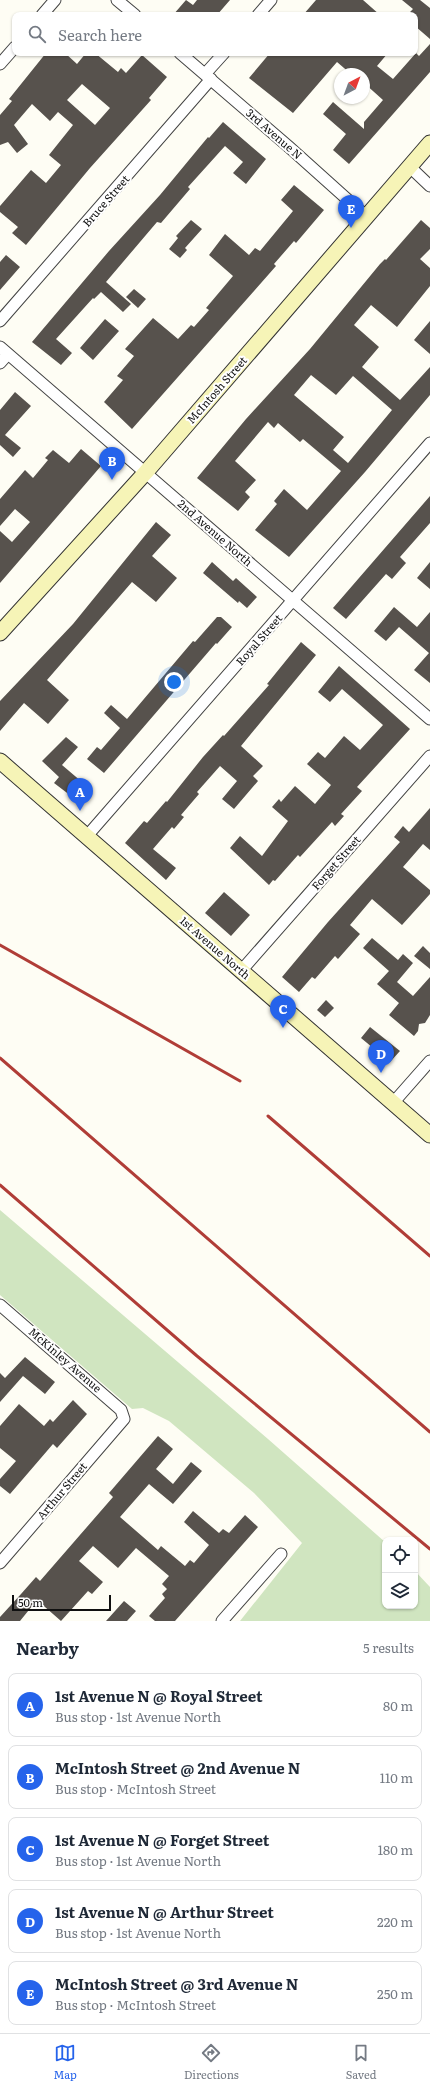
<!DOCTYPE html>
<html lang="en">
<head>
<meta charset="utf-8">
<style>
	body { margin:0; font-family:Literata,serif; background:#f2f2f3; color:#1f2937 }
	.controls { position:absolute; right:12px; bottom:12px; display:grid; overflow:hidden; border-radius:8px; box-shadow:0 1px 3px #0004 }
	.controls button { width:36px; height:36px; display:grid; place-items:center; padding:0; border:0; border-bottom:1px solid #e0e1e3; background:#fff; color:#1f2937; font:20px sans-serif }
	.compass { position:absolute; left:334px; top:68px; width:36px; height:36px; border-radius:50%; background:#fff; box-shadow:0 1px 3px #0004; rotate:41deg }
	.scale { position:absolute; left:12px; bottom:10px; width:99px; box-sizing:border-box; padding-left:4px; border:2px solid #101010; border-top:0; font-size:11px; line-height:14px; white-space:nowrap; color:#101010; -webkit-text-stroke:3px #fff; paint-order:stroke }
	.you { position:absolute; left:174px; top:682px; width:14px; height:14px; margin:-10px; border:3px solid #fff; border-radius:50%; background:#1a73e8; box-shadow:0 0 0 6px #1a73e833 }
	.badge { display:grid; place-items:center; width:26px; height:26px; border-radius:50%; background:#2563eb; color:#fff; font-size:13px; font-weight:700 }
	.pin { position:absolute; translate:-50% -33px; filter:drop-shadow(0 1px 2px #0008) }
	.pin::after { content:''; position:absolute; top:21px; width:14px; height:12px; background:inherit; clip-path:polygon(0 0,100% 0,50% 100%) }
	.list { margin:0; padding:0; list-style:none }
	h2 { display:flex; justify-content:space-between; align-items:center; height:52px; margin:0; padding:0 16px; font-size:17px }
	h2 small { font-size:13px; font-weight:400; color:#747a83 }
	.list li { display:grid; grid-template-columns:26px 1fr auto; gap:12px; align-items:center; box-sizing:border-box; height:64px; margin:0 8px 8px; padding:0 8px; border:1px solid #e0e1e3; border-radius:8px }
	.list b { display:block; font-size:15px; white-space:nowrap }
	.list p { margin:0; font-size:13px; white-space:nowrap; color:#747a83 }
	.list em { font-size:13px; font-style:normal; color:#747a83 }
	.icon { flex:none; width:22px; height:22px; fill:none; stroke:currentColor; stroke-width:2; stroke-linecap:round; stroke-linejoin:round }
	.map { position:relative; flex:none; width:430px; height:1621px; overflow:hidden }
	.search { position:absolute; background:#fff; box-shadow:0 1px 3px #0004; left:12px; right:12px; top:12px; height:44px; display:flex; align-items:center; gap:10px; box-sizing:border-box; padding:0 14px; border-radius:8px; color:#747a83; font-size:15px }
	.sheet { height:412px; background:#fff }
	nav { display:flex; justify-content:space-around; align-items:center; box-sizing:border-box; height:56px; border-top:1px solid #e0e1e3; background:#fff; font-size:11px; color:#747a83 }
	nav a { display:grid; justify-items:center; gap:2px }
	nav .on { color:#2563eb }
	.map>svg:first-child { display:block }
	.green { fill:#d0e5c0 }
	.building { fill:#57524d; fill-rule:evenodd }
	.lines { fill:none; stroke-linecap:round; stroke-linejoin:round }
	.street-casing { stroke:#434343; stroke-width:13 }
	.secondary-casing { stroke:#323232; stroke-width:17 }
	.street { stroke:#fff; stroke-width:11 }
	.secondary { stroke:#f6f4b7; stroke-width:15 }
	.rail { stroke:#b03d37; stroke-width:3 }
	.labels { text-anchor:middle; stroke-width:4; stroke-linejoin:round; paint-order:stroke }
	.street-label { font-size:11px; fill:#101010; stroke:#fff }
</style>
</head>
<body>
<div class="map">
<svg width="430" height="1621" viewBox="0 0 430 1621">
	<rect width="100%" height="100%" fill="#fefdf4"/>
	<path class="green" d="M0,1210L268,1439L385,1542V1606H415V1571L430,1587V1621H240L302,1543L254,1493L169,1421L143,1408L132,1409L0,1295Z"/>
	<path class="building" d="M186,0L193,5L197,0H230L217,15H173Z
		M316,0H363L380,15H303Z
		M402,0H420L430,8V39L415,26V15H407L413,9Z
		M430,44V72L349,164L333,150L346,134L323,114L333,102L364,129V122L383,100L364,83V74H351L337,62L293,113L249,78L270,53H388L377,66L393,79L416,53L419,56Z
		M46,53H65L77,64L86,53H95L118,72L121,68L126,73L142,55L167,77L149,98L151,100L90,168L26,245L12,233L18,227L0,212V206L31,170L46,183L61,165L49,155L73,125L58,112L50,121L32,104L14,125L28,144L17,153L8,142L0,145V115L12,101L9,99ZM82,84L110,108L95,125L67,100Z
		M223,122L266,159L246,184L233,173L243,162L225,146L188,187L190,189L161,223L157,222L106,282L131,304L123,312L101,292L94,299L93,298L56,339L72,353L61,365L32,342L109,251L160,195L208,137L209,138Z
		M294,185L324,210L296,243L294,241L274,264L276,266L132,429L104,402L123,380L117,376L134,356L125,349L153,318L178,339L191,325L194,327L209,310L206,308L233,276L209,255L225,234L249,255L255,248L260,251L293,211L281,200Z
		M191,220L202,229L185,248L187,250L180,258L169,249L178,238L176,236Z
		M421,220L430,228V249L420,259L430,268V286L397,327L371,305L354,325L379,347L362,367L400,400L430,367V395L365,472L289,557L255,530L277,504L274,501L284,489L307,510L341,471L303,439L300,442L278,423L274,428L268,422L235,461L256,480L245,492L250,497L238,511L197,478L246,419L310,349L380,264L385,259L386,260ZM311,375L336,395L353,376L392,410L348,463L333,450L344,437L294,395Z
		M6,255L20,267L0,290V262Z
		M134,289L146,299L138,308L126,297Z
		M105,319L119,331L93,360L80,348Z
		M430,321V354L414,340Z
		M15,392L31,406L5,435L21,448L13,457L0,445V410Z
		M81,449L101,466L0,583V531L12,542L30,522L15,509L0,526V499L25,470L33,478L48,460L45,458L53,450L69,463Z
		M430,496V523L400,557L406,563L392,579L386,574L346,619L333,608Z
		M156,522L171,535L152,556L177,578L156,602L132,582L47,680L69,700L48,724L24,703L0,731V701L73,624Z
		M212,562L233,581L236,578L257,597L247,608L239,601L238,603L203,573Z
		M430,562V589L417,578Z
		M394,607L417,627L430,612V683L414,670L429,653L399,627L386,641L374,631Z
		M217,617H221L232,627L217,644L216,643L104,773L87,759L97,747L101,750L120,728L104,713L111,705L127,719L193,641L195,642Z
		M301,642L316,655L241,746L263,766L253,776L258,781L234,809L222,799L237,781L220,766L197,792L199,794L181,815L184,817L174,829L172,827L153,849L176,868L166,880L125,843L144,821L147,823L166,801L167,802L203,757L223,735L224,736L269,685L267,684Z
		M339,666L410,729L357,787L362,791L341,814L344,816L335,826L332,822L300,857L298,855L275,881L273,880L269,885L230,848L240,836L262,856L288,821L272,807L279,799L281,802L295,786L315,804L331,785L307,764L318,752L325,758L344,736L360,750L383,725L342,689L330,702L318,692Z
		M66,737L78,747L62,765L82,782L80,785L88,792L79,802L54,783L59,777L42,761Z
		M430,808V850L423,844L403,867L430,890V894L402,925L372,899L350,925L360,934L338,959L335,956L315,979L312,977L299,992L282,977L328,922L400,842L394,837L403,826L409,832Z
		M224,892L250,915L231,936L205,913Z
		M372,938L398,960L403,954L413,963L397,982L413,996L430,977V1015L425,1023L419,1024L418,1031L414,1036L389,1015L399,1003L377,984L389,971L363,948Z
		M423,946L430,953V969L414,956Z
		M326,1000L334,1008L325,1017L317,1010Z
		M370,1027L400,1051L390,1062L361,1038Z
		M25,1357L55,1382L45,1394L23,1376L0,1402V1373L5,1378Z
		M73,1400L87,1414L57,1448L53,1444L10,1494L0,1486V1479L16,1461L0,1448V1426L19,1404L44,1426L50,1419L53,1422Z
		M158,1436L173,1449L156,1469L173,1484L191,1462L202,1471L173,1504L149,1484L120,1517L158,1550L161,1546L185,1566L190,1560L194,1563L209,1545L184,1522L193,1511L219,1533L223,1529L229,1533L245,1515L258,1527L175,1621H155L149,1616L165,1598L162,1594L167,1589L162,1584L169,1576L136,1548L118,1568L93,1546L79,1561L103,1582L92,1594L88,1591L61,1621L37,1600L20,1621H0V1617L21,1594L36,1577L40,1581L113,1497L109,1493Z
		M124,1601L136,1611L127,1621H106Z"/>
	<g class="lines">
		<g class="street-casing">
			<path id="street" d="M117,0L135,15
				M42,15L55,0
				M258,15L271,0
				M180,53L289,147L367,217
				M0,64L15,47
				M205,74L224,53
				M410,167L430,186
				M0,321L211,79
				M0,347L430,719
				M0,363L8,354
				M87,836L430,443
				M241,971L430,756
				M393,1103L430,1061
				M0,1305L121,1410L124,1419L0,1563
				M222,1621L281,1554"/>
		</g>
		<g class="secondary-casing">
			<path id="secondary" d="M0,633L146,472L430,143
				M0,761L430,1135"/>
		</g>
		<use href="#street" class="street"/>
		<use href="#secondary" class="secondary"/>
		<path class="rail" d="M0,945L240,1081
			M0,1058L430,1432
			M268,1116L430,1256
			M0,1185L197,1356L430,1549"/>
	</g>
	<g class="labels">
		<g class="street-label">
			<text transform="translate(274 134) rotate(41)" y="4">3rd Avenue N</text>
			<text transform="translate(106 201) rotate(-49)" y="4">Bruce Street</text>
			<text transform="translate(217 390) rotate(-49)" y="4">McIntosh Street</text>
			<text transform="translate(215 533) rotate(41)" y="4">2nd Avenue North</text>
			<text transform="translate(259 640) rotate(-49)" y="4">Royal Street</text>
			<text transform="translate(336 863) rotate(-49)" y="4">Forget Street</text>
			<text transform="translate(215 948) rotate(41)" y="4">1st Avenue North</text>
			<text transform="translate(65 1360) rotate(41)" y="4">McKinley Avenue</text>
			<text transform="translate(62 1491) rotate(-50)" y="4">Arthur Street</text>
		</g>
	</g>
</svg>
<div class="controls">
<button><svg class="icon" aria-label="locate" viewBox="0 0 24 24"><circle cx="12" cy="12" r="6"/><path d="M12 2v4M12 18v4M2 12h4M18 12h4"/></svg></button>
<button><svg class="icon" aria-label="layers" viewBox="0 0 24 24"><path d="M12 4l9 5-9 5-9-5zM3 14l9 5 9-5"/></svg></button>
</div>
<svg class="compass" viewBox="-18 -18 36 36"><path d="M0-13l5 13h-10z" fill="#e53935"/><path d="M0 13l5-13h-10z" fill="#747a83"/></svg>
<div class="scale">50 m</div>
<div class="you"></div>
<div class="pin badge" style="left:80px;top:811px">A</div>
<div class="pin badge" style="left:112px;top:480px">B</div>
<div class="pin badge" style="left:283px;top:1028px">C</div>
<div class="pin badge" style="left:381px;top:1073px">D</div>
<div class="pin badge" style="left:351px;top:228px">E</div>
<div class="search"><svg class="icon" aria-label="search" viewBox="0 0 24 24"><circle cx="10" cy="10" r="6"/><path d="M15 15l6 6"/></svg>Search here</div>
</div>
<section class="sheet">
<h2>Nearby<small>5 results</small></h2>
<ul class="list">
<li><span class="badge">A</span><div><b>1st Avenue N @ Royal Street</b><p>Bus stop · 1st Avenue North</p></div><em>80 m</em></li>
<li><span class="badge">B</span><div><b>McIntosh Street @ 2nd Avenue N</b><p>Bus stop · McIntosh Street</p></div><em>110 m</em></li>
<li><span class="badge">C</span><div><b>1st Avenue N @ Forget Street</b><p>Bus stop · 1st Avenue North</p></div><em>180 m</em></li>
<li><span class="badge">D</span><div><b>1st Avenue N @ Arthur Street</b><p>Bus stop · 1st Avenue North</p></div><em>220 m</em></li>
<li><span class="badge">E</span><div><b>McIntosh Street @ 3rd Avenue N</b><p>Bus stop · McIntosh Street</p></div><em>250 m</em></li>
</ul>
</section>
<nav>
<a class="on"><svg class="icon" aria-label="map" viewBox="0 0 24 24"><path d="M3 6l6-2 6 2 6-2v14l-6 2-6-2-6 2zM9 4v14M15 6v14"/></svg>Map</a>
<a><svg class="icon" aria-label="directions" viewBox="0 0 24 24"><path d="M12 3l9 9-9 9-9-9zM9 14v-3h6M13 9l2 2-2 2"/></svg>Directions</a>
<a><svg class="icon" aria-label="saved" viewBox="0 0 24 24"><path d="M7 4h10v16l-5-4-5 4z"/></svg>Saved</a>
</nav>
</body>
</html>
